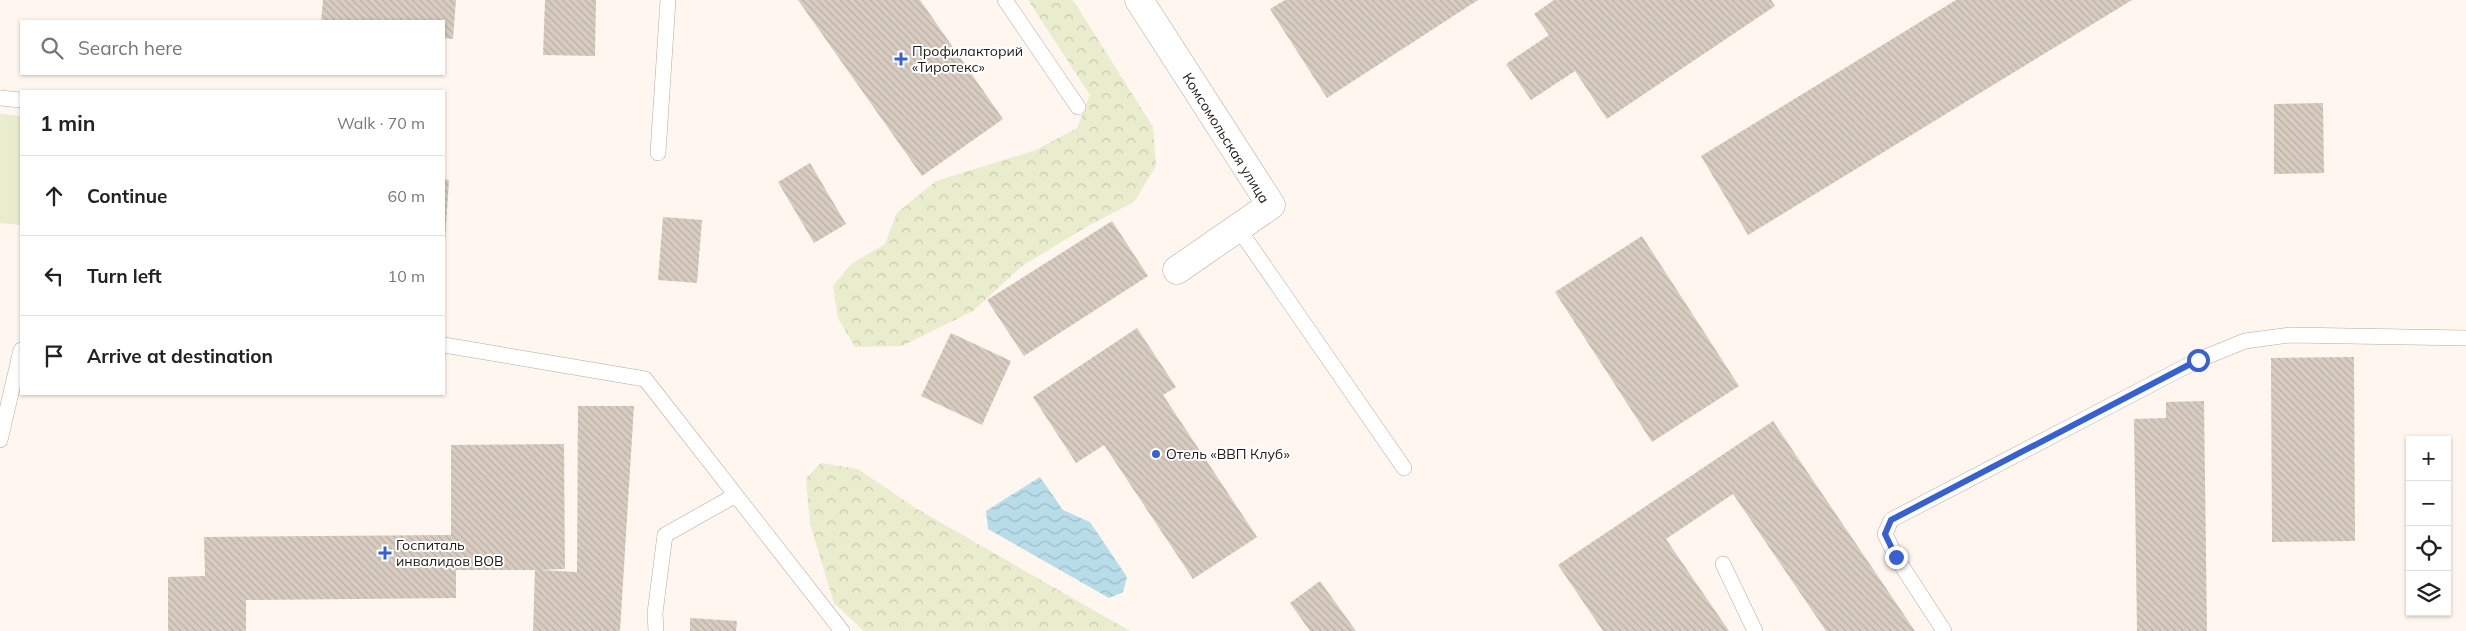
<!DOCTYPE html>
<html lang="en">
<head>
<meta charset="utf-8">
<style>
	body { margin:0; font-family:Mulish,sans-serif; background:#f6f6f6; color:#222 }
	.controls { position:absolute; right:15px; bottom:15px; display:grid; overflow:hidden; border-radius:0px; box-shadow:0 1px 4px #0004 }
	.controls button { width:45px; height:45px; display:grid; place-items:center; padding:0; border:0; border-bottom:1px solid #e0e0e0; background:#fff; color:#222; font:25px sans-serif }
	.stop { position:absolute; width:15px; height:15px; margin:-11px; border:4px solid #3760d1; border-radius:50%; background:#fff }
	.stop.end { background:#3760d1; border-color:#fff; box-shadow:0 1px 5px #0008 }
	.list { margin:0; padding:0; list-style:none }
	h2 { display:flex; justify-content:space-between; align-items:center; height:65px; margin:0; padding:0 20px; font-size:21px }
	h2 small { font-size:16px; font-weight:400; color:#767676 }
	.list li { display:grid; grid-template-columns:32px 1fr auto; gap:15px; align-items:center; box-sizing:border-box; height:80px; padding:0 20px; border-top:1px solid #e0e0e0 }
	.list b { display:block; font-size:19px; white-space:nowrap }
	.list em { font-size:16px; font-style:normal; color:#767676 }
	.icon { flex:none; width:28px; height:28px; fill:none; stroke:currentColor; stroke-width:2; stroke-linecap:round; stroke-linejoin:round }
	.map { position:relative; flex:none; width:2466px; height:631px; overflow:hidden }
	.search { position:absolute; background:#fff; box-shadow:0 1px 4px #0004; left:20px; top:20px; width:425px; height:55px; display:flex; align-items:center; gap:12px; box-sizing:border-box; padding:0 18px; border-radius:0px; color:#767676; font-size:19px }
	.panel { position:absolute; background:#fff; box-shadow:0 1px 4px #0004; left:20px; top:90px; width:425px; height:305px; border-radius:0px }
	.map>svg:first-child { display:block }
	.forest { fill:url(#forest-crowns) }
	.green { fill:#e9eccd }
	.water { fill:url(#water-waves) }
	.building { fill:url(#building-back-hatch) }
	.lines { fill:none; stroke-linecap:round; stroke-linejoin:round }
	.service-casing { stroke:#b6aa9f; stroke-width:16 }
	.minor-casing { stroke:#b6aa9f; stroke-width:29 }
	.service { stroke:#fff; stroke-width:15 }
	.minor { stroke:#fff; stroke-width:28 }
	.route { stroke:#3760d1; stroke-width:6 }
	.poi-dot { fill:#3760d1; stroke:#fff; stroke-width:2 }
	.labels { text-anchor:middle; stroke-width:4; stroke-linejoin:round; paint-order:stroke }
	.poi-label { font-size:14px; fill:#1e1a16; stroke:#fff; text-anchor:start }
	.street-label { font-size:14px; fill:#1e1a16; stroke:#fff }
</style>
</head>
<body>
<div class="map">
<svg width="2466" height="631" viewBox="0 0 2466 631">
	<defs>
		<pattern id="forest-crowns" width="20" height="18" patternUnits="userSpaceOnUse" patternTransform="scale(1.25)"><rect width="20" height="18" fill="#e9eccd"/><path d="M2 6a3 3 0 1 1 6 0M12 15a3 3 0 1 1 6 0" fill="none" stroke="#c7caaf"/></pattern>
		<pattern id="water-waves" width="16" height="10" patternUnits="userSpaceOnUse" patternTransform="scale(1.25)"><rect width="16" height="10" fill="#b8dde9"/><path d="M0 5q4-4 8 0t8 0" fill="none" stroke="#9ebdc7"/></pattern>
		<pattern id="building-back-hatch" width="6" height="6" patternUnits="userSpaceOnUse" patternTransform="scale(1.25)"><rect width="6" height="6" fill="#d8ccc1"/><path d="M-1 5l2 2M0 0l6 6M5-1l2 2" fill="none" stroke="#b9afa5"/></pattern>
	</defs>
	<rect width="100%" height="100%" fill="#fef6ef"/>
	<path class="forest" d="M1028,0H1073L1153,127L1156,166L1134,202L1088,226L1022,266L973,311L902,346L855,347L838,318L833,286L851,264L885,244L897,213L936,181L1036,150L1077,128L1090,95Z
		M821,463L858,469L917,509L1130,631H864L834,603L810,524L806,478Z"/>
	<path class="green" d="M0,114L21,116V225L0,223Z"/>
	<path class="water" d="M1040,477L1063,510L1090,522L1127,577L1123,592L1109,598L988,529L986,511Z"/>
	<path class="building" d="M323,0H456L453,39L444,38V21H321Z
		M545,0H596L595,56L543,55Z
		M798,0H920L1003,119L922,176Z
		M1285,0H1478L1327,98L1270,9Z
		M1554,0H1771L1775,6L1607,119L1575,71L1531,100L1506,64L1549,35L1534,14Z
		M1956,0H2132L1748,235L1701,156Z
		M2323,103L2324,173L2274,174V104Z
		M810,163L846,224L814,243L778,182Z
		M444,179L449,180L445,240H444Z
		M663,217L702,220L697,283L658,280Z
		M1112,221L1148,276L1024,356L987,300Z
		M1642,236L1739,386L1652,442L1555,292Z
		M1137,328L1176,387L1163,395L1257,537L1193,579L1104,445L1076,463L1033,397Z
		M951,333L1011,361L982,425L921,396Z
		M2354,357L2355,541L2272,542L2271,358Z
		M2204,401L2207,631H2137L2134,419L2166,418V402Z
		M578,406H634L620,631H533L535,570H456V598L246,600V631H168V577L205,576L204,537L451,535V445L564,444L565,569L539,570L577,572Z
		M1773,421L1915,631H1826L1733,494L1666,539L1729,631H1603L1558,565Z
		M1320,581L1356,631H1310L1290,603Z
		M690,618L737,621L736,631H690Z"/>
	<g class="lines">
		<g class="service-casing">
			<path id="service" d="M1005,0L1078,107
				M0,98L21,100
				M658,153L668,0
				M1238,228L1404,468
				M444,345L645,379L842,631
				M0,440L21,350
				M1723,564L1755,631
				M656,631L655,613L665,535L736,495
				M1944,631L1896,557L1885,534L1891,520L2198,360L2245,341L2290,335L2466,338"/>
		</g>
		<g class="minor-casing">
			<path id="minor" d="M1139,0L1271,205L1177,270"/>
		</g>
		<use href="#service" class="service"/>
		<use href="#minor" class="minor"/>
	</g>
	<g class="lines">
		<path class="route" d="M1896,557L1885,534L1891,520L2198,360"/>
	</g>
	<g class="poi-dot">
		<path d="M898.5 51.5h5v5h5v5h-5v5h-5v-5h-5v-5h5z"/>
		<circle cx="1156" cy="454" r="5"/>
		<path d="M382.5 545.5h5v5h5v5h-5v5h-5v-5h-5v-5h5z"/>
	</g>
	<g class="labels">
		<g class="poi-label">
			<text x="912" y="56">Профилакторий<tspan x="912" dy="16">«Тиротекс»</tspan></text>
			<text x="1166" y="459">Отель «ВВП Клуб»</text>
			<text x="396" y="550">Госпиталь<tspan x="396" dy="16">инвалидов ВОВ</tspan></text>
		</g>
		<g class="street-label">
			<text transform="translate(1226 138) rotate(58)" y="5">Комсомольская улица</text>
		</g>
	</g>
</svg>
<div class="controls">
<button>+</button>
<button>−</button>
<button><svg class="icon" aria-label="locate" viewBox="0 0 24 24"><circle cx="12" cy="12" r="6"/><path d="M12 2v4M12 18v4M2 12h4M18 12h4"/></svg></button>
<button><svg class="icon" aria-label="layers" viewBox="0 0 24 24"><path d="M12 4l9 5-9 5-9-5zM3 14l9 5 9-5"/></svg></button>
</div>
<div class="stop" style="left:2198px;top:360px"></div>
<div class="stop end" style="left:1896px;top:557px"></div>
<div class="search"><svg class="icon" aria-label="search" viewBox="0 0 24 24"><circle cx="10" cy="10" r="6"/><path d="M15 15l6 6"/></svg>Search here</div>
<section class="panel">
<h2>1 min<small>Walk · 70 m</small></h2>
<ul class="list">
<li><svg class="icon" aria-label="ahead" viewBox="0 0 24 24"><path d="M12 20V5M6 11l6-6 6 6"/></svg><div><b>Continue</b></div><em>60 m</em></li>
<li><svg class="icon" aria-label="left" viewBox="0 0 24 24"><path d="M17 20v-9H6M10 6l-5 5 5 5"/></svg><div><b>Turn left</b></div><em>10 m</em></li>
<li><svg class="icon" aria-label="arrive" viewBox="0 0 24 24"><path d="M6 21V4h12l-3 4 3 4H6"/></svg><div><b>Arrive at destination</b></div></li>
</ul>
</section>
</div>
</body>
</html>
